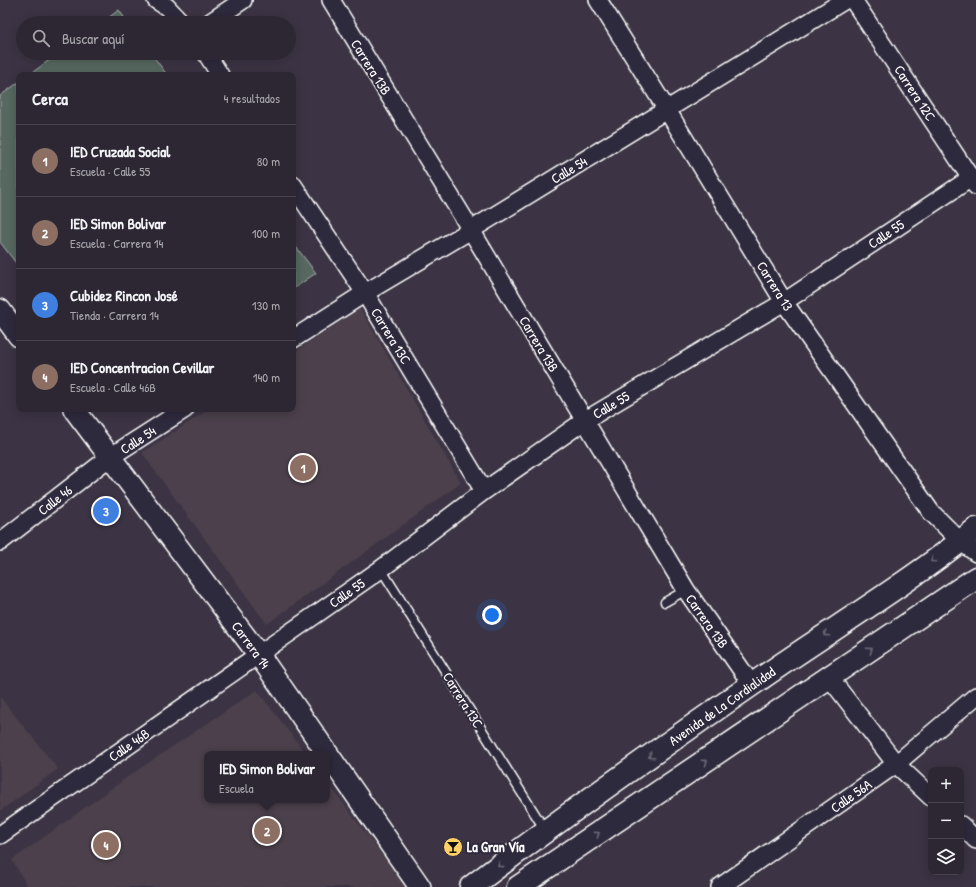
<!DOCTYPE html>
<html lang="es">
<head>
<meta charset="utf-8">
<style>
	body { margin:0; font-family:"Patrick Hand",sans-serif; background:#39333f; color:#f1f3f6 }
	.controls { position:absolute; right:12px; bottom:12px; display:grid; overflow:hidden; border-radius:8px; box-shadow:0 2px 10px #0003 }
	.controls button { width:36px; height:36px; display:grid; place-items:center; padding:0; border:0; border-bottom:1px solid #48444e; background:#2d2733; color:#f1f3f6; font:20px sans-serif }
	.you { position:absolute; left:492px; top:615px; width:14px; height:14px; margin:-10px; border:3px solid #fff; border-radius:50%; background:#1a73e8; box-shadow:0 0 0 6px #1a73e833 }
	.badge { display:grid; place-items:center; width:26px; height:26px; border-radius:50%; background:#ffd166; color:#fff; font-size:13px; font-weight:700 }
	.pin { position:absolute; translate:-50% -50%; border:2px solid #fff; box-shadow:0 1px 4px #0006 }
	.popup { position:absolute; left:204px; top:751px; width:126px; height:52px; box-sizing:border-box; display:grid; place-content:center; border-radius:8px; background:#2d2733; filter:drop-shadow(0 1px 3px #0005); font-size:13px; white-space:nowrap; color:#a7a5ac }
	.popup b { font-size:15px; color:#f1f3f6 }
	.popup::after { content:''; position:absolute; left:50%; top:100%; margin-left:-8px; border:8px solid transparent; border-top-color:#2d2733 }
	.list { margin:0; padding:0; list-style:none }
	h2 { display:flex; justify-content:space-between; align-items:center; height:52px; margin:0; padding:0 16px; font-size:17px }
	h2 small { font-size:13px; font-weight:400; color:#a7a5ac }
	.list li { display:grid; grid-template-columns:26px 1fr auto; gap:12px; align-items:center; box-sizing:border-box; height:72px; padding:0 16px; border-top:1px solid #48444e }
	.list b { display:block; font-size:15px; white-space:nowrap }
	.list p { margin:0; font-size:13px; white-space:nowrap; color:#a7a5ac }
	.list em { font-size:13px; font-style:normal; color:#a7a5ac }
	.icon { flex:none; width:22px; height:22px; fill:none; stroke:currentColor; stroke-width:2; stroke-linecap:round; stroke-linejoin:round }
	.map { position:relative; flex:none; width:976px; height:887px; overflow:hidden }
	.search { position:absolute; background:#2d2733; box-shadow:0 2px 10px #0003; left:16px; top:16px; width:280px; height:44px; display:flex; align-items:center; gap:10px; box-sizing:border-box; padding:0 14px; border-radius:22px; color:#a7a5ac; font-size:15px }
	.panel { position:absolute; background:#2d2733; box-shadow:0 2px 10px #0003; left:16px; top:72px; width:280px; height:340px; border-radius:8px }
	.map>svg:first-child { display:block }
	.built { fill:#4c404c }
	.green { fill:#576860; stroke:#abb4b0 }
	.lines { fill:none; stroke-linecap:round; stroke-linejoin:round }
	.service-casing { stroke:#fff; stroke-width:11 }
	.minor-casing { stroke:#fff; stroke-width:20 }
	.tertiary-casing { stroke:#fff; stroke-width:24 }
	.secondary-casing { stroke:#fff; stroke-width:25 }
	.service { stroke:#2f2a3d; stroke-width:8 }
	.minor { stroke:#2f2a3d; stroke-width:17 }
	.tertiary { stroke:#2f2a3d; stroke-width:21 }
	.secondary { stroke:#2f2a3d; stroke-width:22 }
	.oneway { stroke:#6d6a77 }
	.labels { text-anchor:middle; stroke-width:4; stroke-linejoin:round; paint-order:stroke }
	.street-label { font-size:14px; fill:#fff; stroke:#2f2a3d }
	.poi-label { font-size:14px; font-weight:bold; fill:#fff; stroke:#2f2a3d; text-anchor:start }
</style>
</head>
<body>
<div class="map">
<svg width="976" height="887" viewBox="0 0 976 887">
	<rect width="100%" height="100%" fill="#3c3444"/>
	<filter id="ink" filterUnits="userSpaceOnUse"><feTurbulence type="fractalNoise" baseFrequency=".025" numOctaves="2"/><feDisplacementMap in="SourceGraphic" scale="8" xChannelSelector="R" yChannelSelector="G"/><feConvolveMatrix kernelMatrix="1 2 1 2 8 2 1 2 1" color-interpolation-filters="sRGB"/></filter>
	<g filter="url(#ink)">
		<path class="built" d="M360,308L461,483L267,624L142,453L209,409H293V353Z
			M257,690L306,754H207V800H327V782L407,887H28L12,860L129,776Z
			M0,697L58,769L0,811Z"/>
		<path class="green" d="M119,10L128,23H101Z
			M59,53H151L167,75H29Z
			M19,82V267L0,242V96Z
			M293,243L316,273L293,289Z"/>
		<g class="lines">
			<g class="service-casing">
				<path id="service" d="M381,569L545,830
					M665,602L686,590"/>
			</g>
			<g class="minor-casing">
				<path id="minor" d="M156,0L167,7L182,23
					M331,0L471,230L686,590L752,685
					M598,0L667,110L784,302L931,512L960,541L976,553
					M853,0L976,186
					M209,23L243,0
					M206,53L220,75
					M293,185L365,293L484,491
					M293,339L365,293L471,230L845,0
					M0,542L110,457L185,409
					M830,678L896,764L931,797
					M961,825L976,840
					M0,835L381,569L484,491L584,421L784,302L971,178
					M720,887L896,764L976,696"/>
			</g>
			<g class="tertiary-casing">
				<path id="tertiary" d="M0,310L19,336
					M74,409L259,655L420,887"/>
			</g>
			<g class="secondary-casing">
				<path id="secondary" d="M471,887C572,810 677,736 782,664C847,620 915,578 976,529
					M518,887L976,578"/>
			</g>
			<use href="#service" class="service"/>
			<use href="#minor" class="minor"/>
			<use href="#tertiary" class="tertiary"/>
			<use href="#secondary" class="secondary"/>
		</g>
		<defs><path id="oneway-chevron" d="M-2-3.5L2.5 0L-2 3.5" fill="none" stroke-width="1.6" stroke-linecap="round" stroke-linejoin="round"/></defs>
		<g class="oneway">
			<use href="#oneway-chevron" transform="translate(933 560) rotate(145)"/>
			<use href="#oneway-chevron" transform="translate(826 634) rotate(146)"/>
			<use href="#oneway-chevron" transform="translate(870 650) rotate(-34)"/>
			<use href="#oneway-chevron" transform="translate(651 756) rotate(145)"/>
			<use href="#oneway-chevron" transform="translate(705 762) rotate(-34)"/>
			<use href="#oneway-chevron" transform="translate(597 834) rotate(-34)"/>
			<use href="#oneway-chevron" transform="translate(500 865) rotate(143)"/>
		</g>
	</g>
	<defs>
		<g id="bar-disc" transform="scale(1)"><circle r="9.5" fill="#ffd166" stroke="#2f2a3d"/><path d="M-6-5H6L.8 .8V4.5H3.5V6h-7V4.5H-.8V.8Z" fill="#111"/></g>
	</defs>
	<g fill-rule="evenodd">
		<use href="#bar-disc" x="453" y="847"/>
	</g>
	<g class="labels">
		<g class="street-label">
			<text transform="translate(371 67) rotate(58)" y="5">Carrera 13B</text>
			<text transform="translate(915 93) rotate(57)" y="5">Carrera 12C</text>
			<text transform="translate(569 170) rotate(-31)" y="5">Calle 54</text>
			<text transform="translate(886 234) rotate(-34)" y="5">Calle 55</text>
			<text transform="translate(775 286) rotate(58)" y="5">Carrera 13</text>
			<text transform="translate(391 336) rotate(59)" y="5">Carrera 13C</text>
			<text transform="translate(539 344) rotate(59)" y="5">Carrera 13B</text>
			<text transform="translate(611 405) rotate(-31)" y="5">Calle 55</text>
			<text transform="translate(138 440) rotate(-33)" y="5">Calle 54</text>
			<text transform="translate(55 500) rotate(-38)" y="5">Calle 46</text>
			<text transform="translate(347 593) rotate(-35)" y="5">Calle 55</text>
			<text transform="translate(707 621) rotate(55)" y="5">Carrera 13B</text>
			<text transform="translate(251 645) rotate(54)" y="5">Carrera 14</text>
			<text transform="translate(463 700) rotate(58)" y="5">Carrera 13C</text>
			<text transform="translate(722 706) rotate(-35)" y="5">Avenida de La Cordialidad</text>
			<text transform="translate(129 745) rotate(-35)" y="5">Calle 46B</text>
			<text transform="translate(851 796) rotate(-35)" y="5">Calle 56A</text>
		</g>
		<g class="poi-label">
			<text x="467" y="852">La Gran Vía</text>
		</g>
	</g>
</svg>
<div class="controls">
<button>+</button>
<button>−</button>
<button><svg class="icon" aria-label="layers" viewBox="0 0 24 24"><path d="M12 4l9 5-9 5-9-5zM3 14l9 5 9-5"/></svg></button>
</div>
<div class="you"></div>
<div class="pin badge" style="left:303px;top:468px;background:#8d6e63">1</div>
<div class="pin badge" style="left:267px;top:831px;background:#8d6e63">2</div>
<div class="popup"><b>IED Simon Bolivar</b>Escuela</div>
<div class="pin badge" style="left:106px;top:511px;background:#3f7fe0">3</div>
<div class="pin badge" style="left:106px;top:845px;background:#8d6e63">4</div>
<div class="search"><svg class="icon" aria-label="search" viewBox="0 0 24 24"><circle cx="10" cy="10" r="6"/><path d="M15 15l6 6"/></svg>Buscar aquí</div>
<section class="panel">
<h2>Cerca<small>4 resultados</small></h2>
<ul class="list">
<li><span class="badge" style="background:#8d6e63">1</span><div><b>IED Cruzada Social</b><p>Escuela · Calle 55</p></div><em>80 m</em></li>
<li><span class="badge" style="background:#8d6e63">2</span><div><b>IED Simon Bolivar</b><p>Escuela · Carrera 14</p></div><em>100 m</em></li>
<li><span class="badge" style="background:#3f7fe0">3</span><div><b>Cubidez Rincon José</b><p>Tienda · Carrera 14</p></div><em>130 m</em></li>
<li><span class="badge" style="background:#8d6e63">4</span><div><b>IED Concentracion Cevillar</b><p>Escuela · Calle 46B</p></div><em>140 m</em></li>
</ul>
</section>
</div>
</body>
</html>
